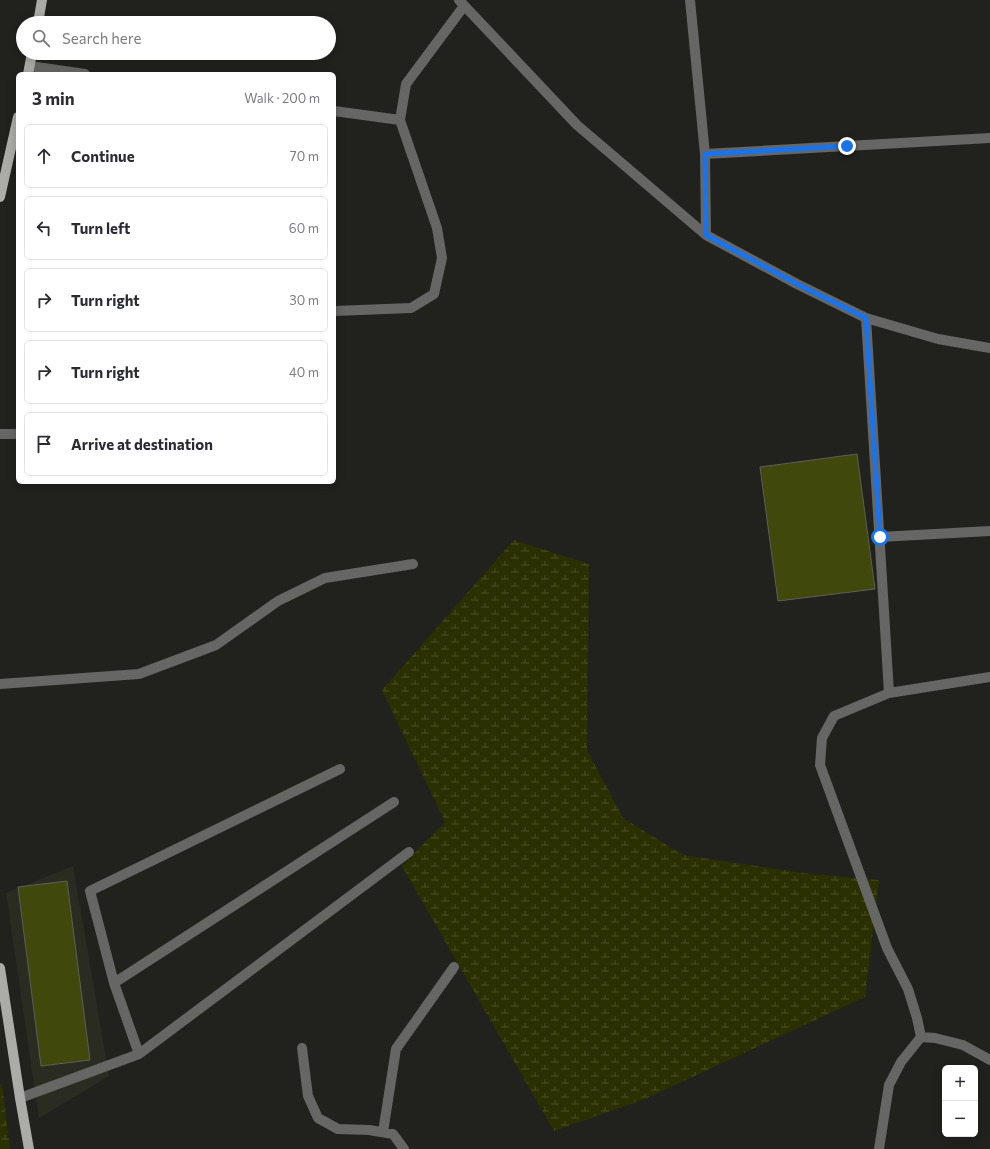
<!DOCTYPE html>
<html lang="en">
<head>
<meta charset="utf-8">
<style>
	body { margin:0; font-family:Commissioner,sans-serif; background:#f2f2f3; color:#2b2b33 }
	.controls { position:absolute; right:12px; bottom:12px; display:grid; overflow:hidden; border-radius:6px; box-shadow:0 2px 10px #0003 }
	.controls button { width:36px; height:36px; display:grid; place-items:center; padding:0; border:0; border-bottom:1px solid #e1e1e2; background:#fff; color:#2b2b33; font:20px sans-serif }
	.stop { position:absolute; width:12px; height:12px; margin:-9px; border:3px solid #1a73e8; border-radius:50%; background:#fff }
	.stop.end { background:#1a73e8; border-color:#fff; box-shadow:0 1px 4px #0008 }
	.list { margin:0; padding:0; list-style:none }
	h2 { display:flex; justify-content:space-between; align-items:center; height:52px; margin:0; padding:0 16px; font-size:17px }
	h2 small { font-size:13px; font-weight:400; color:#7c7c81 }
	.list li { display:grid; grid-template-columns:26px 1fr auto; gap:12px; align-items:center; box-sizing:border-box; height:64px; margin:0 8px 8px; padding:0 8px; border:1px solid #e1e1e2; border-radius:6px }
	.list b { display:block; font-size:15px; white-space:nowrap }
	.list em { font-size:13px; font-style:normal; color:#7c7c81 }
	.icon { flex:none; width:22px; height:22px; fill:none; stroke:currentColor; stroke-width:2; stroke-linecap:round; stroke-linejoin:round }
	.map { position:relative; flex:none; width:990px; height:1149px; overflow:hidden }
	.search { position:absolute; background:#fff; box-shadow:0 2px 10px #0003; left:16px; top:16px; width:320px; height:44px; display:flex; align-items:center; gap:10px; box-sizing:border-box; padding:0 14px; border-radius:22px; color:#7c7c81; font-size:15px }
	.panel { position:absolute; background:#fff; box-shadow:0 2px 10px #0003; left:16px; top:72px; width:320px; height:412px; border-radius:6px }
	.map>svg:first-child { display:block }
	.built { fill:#2a2c22 }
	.wetland { fill:url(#wetland-marsh) }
	.building { fill:#40480b; stroke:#5e5f5a }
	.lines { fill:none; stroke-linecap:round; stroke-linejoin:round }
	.minor { stroke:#666764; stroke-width:10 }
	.major { stroke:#abaca8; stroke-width:10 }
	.route { stroke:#1a73e8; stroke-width:5 }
</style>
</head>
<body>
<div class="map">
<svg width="990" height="1149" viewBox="0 0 990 1149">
	<defs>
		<pattern id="wetland-marsh" width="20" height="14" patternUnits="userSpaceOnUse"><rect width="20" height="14" fill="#2a3000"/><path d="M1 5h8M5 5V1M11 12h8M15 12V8" fill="none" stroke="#4a4f26"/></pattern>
	</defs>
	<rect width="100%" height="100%" fill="#21221e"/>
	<path class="built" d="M73,866L109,1076L39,1118L6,893Z"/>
	<path class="wetland" d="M514,540L589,564L587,750L623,818L683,855L803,873L879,880L865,997L645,1099L554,1131L402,866L445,822L382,690Z
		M2,1084L10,1149H0V1085Z"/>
	<path class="building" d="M857,454L875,589L778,601L760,467Z
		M67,881L90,1060L41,1066L18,887Z"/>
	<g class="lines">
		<path class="minor" d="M459,0L577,125L706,235L797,284L866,318L938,339L990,348
			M690,0L705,154
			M30,66L85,74
			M334,111L400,120
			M706,235L705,154L990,138
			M334,311L411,308L434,294L442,258L437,228L400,120L406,84L464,6
			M866,318L889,693
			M0,434H18
			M880,537L990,531
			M0,684L139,674L216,645L278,601L325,578L413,564
			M114,983L394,802
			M921,1037L935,1038L963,1045L990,1060
			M302,1048L308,1096L318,1118L338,1129L369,1130L393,1134L404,1149
			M139,1054L409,852
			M20,1098L139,1054L114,983L90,891L340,769
			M383,1132L396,1049L454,967
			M879,1149L889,1085L901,1062L921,1037L917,1018L908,989L887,948L820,765L822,738L834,716L889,693L990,677"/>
		<path class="major" d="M38,23L42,0
			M28,74L32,53
			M0,197L18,117
			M0,968L20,1098L29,1149"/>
	</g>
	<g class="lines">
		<path class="route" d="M847,146L705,154L706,235L797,284L866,318L880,537"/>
	</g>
</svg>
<div class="controls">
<button>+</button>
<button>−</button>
</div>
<div class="stop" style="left:880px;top:537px"></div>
<div class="stop end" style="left:847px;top:146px"></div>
<div class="search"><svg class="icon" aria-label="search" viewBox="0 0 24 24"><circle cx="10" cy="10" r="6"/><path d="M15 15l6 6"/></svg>Search here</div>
<section class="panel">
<h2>3 min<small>Walk · 200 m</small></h2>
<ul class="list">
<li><svg class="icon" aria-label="ahead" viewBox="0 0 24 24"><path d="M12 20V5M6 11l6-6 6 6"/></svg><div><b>Continue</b></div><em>70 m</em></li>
<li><svg class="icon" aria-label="left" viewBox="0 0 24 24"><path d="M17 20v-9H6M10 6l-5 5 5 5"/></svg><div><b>Turn left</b></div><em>60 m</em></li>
<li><svg class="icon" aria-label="right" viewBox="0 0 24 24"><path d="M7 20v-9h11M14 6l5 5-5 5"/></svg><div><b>Turn right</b></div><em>30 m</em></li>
<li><svg class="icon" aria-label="right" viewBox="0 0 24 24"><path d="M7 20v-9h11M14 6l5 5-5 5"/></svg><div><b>Turn right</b></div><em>40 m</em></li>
<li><svg class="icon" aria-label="arrive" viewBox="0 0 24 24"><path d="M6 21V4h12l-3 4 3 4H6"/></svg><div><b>Arrive at destination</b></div></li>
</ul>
</section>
</div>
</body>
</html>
